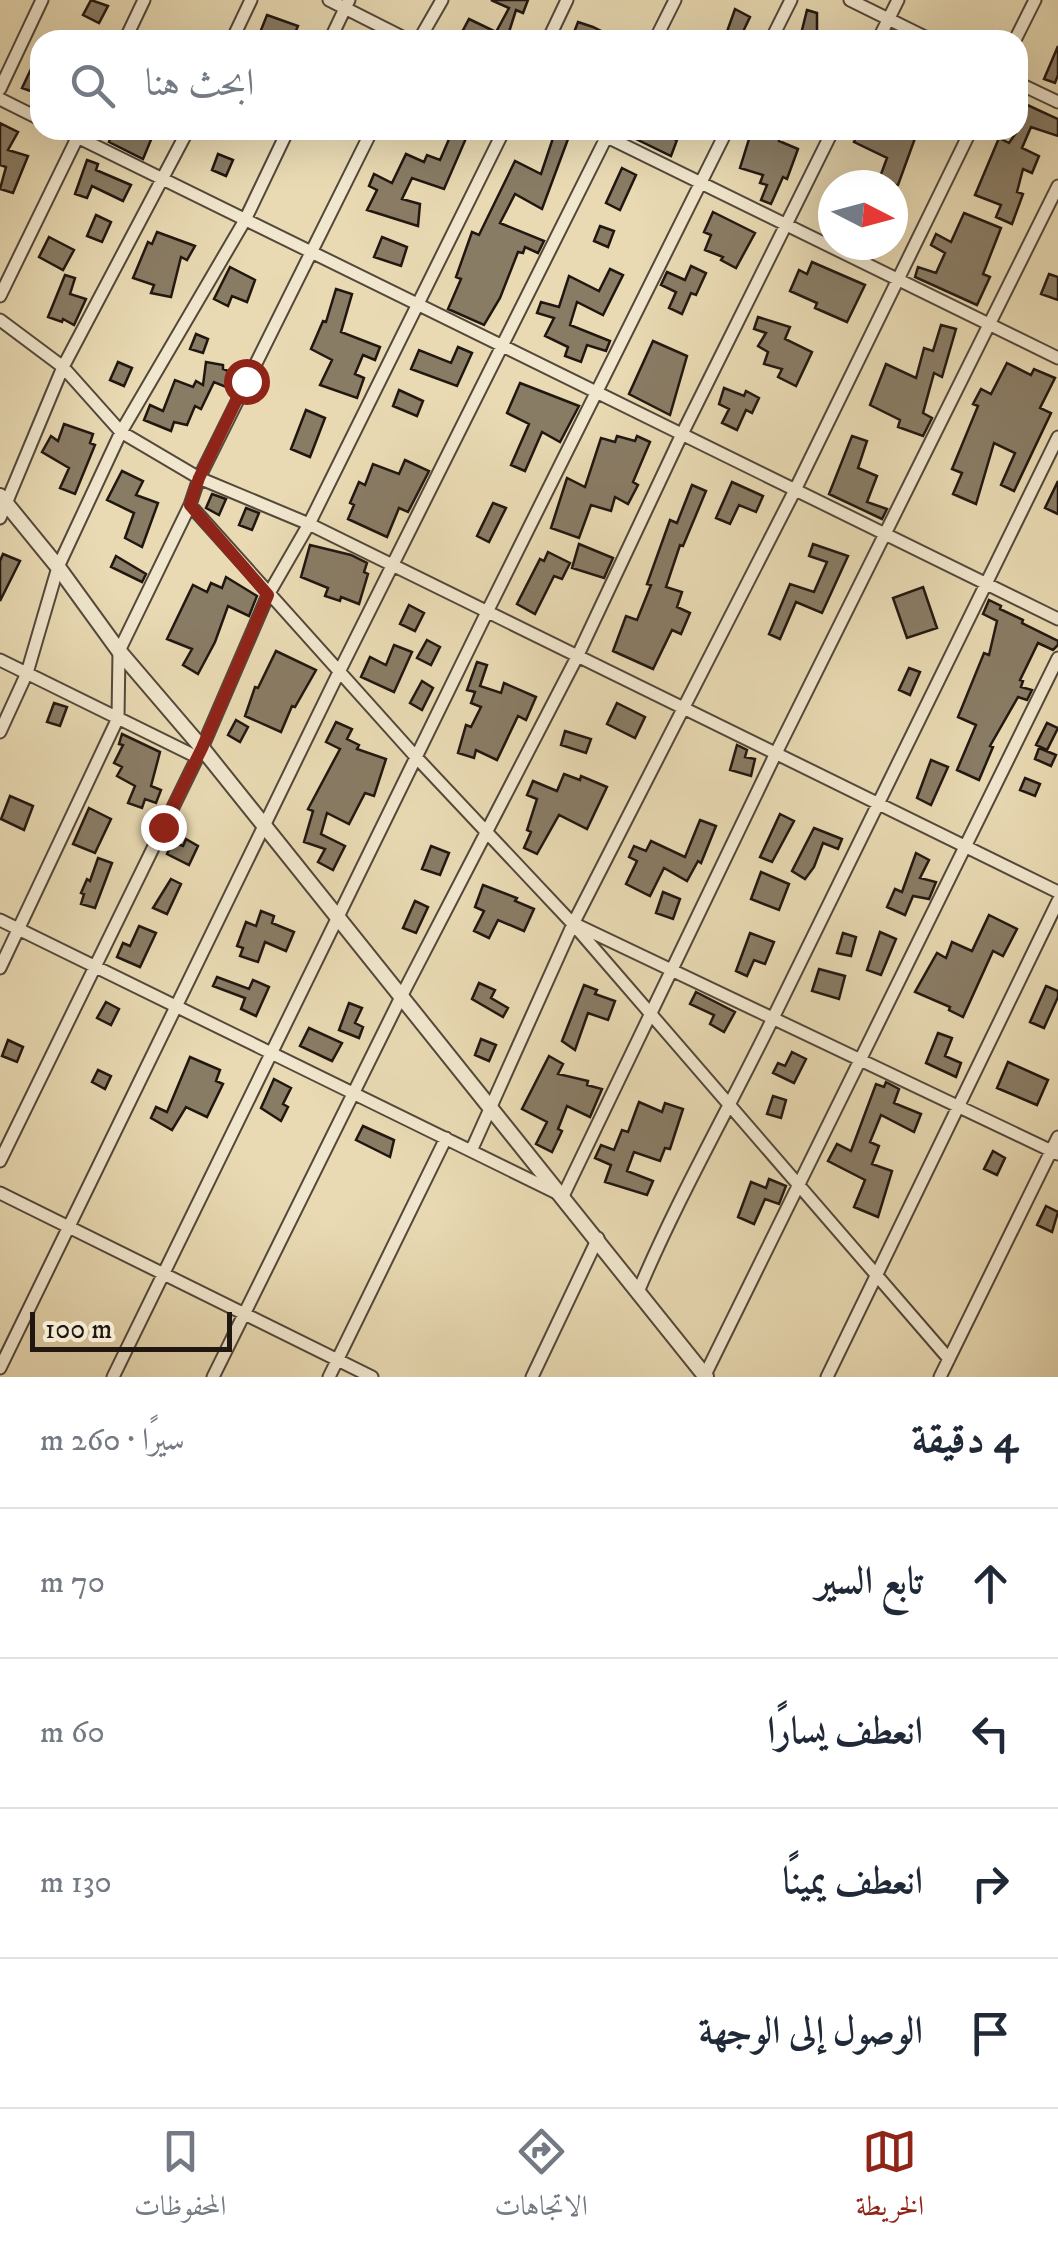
<!DOCTYPE html>
<html lang="ar">
<head>
<meta charset="utf-8">
<style>
	body { margin:0; font-family:"IM FELL DW Pica",Amiri,serif; background:#f2f2f3; color:#1f2937; direction:rtl }
	.compass { position:absolute; left:818px; top:170px; width:90px; height:90px; border-radius:50%; background:#fff; box-shadow:0 10px 40px #0002; rotate:96deg }
	.scale { position:absolute; left:30px; bottom:25px; width:202px; box-sizing:border-box; padding-left:10px; border:5px solid #211711; border-top:0; font-size:28px; line-height:35px; white-space:nowrap; color:#211711; -webkit-text-stroke:8px #f1e7ce; paint-order:stroke }
	.stop { position:absolute; width:30px; height:30px; margin:-22px; border:8px solid #8f2418; border-radius:50%; background:#fff }
	.stop.end { background:#8f2418; border-color:#fff; box-shadow:0 2px 10px #0008 }
	.list { margin:0; padding:0; list-style:none }
	h2 { display:flex; justify-content:space-between; align-items:center; height:130px; margin:0; padding:0 40px; font-size:42px }
	h2 small { font-size:32px; font-weight:400; color:#747a83 }
	.list li { display:grid; grid-template-columns:65px 1fr auto; gap:30px; align-items:center; box-sizing:border-box; height:150px; padding:0 40px; border-top:2px solid #e0e1e3 }
	.list b { display:block; font-size:38px; white-space:nowrap }
	.list em { font-size:32px; font-style:normal; color:#747a83 }
	.icon { flex:none; width:55px; height:55px; fill:none; stroke:currentColor; stroke-width:2; stroke-linecap:round; stroke-linejoin:round }
	.map { position:relative; flex:none; width:1058px; height:1377px; overflow:hidden; direction:ltr }
	.search { position:absolute; background:#fff; box-shadow:0 10px 40px #0002; left:30px; right:30px; top:30px; height:110px; display:flex; align-items:center; gap:25px; box-sizing:border-box; padding:0 35px; border-radius:30px; color:#747a83; font-size:38px }
	.sheet { height:730px; background:#fff }
	nav { display:flex; justify-content:space-around; align-items:center; box-sizing:border-box; height:140px; border-top:2px solid #e0e1e3; background:#fff; font-size:28px; color:#747a83 }
	nav a { display:grid; justify-items:center; gap:5px }
	nav .on { color:#8f2418 }
	.map>svg:first-child { display:block }
	.building { fill:#897c65; stroke:#211711; stroke-width:2.5 }
	.lines { fill:none; stroke-linecap:round; stroke-linejoin:round }
	.minor-casing { stroke:#53483a; stroke-width:15 }
	.tertiary-casing { stroke:#53483a; stroke-width:18 }
	.minor { stroke:#f1e7ce; stroke-width:11 }
	.tertiary { stroke:#f1e7ce; stroke-width:14 }
	.route { stroke:#8f2418; stroke-width:12 }
</style>
</head>
<body>
<div class="map">
<svg width="1058" height="1377" viewBox="0 0 1058 1377">
	<rect width="100%" height="100%" fill="#e9dab3"/>
	<filter id="stains"><feTurbulence type="fractalNoise" baseFrequency=".002" numOctaves="4"/><feColorMatrix values="0 0 0 0 .2 0 0 0 0 .09 0 0 0 0 .02 0 0 0 .5 -.17"/></filter>
	<radialGradient id="worn" r=".72"><stop offset=".6" stop-color="#630" stop-opacity="0"/><stop offset="1" stop-color="#630" stop-opacity=".3"/></radialGradient>
	<path class="building" d="M91,0L108,6L99,23L83,15Z
		M491,0H528L523,13L516,10L509,32L524,40H466L467,37L461,34L469,19L496,32L509,8Z
		M735,9L750,17L739,40H724Z
		M807,10L817,13V31L839,40L800,38Z
		M267,15L298,26L292,40H283L261,30Z
		M578,22L593,27L619,40H571Z
		M1058,46V75L1055,83L1044,79Z
		M40,50V82L36,93L22,88Z
		M1023,103L1058,119V136L1031,127L1022,148L1039,156L1032,173L1023,169L1017,192L1023,194L1012,224L996,217L1001,205L975,195L999,138L1009,143L1018,130V113Z
		M0,123L18,132L8,150L28,156L13,193L0,189L6,167L0,165Z
		M114,130H155L143,159L109,142Z
		M453,130L467,136L444,189L412,178L402,199L420,204L418,226L367,210L377,190L369,186L374,174L392,183L406,154L424,162L427,155L440,160Z
		M641,130H652L677,140L671,156L636,139Z
		M736,130H782L779,141L798,149L787,179L783,177L771,204L761,200L767,185L760,183L763,175L740,168L749,139L735,134Z
		M860,130H918L898,185H877L887,158L854,142Z
		M554,135L568,139L542,209L515,194L500,223L544,241L538,253L525,247L523,253L518,252L500,298L484,325L448,309L461,279L456,277L472,232L479,235L515,161L541,174Z
		M218,154L233,160L226,176L212,170Z
		M87,160L98,164L96,170L131,185L123,201L92,186L87,198L75,194Z
		M622,168L636,175L620,210L606,203Z
		M713,212L755,233L736,268L721,260L723,257L705,250L711,235L704,232Z
		M964,213L1001,228L983,274L990,277L977,305L915,277L918,267L936,273L945,253L931,245L936,234L951,242Z
		M96,215L111,222L102,242L87,236Z
		M600,226L614,231L608,247L594,241Z
		M157,232L195,246L187,260L181,257L171,297L151,293L154,285L133,278L148,242L152,244Z
		M49,237L74,250L63,270L39,257Z
		M382,237L407,247L401,266L374,257Z
		M812,262L865,285L847,322L815,308L817,303L790,291L799,270L807,274Z
		M691,266L706,273L696,295L691,293L682,314L669,308L676,292L661,285L667,272L685,280Z
		M230,267L255,280L247,302L232,296L228,306L214,299Z
		M610,269L623,275L603,315L577,302L570,325L610,341L606,351L587,345L581,362L565,356L568,347L545,336L554,318L537,313L541,302L559,307L569,276L599,291Z
		M1049,274L1058,277V300L1041,294Z
		M65,275L75,278L70,294L86,299L74,325L63,319L62,322L48,317Z
		M336,289L352,294L341,332L380,347L375,360L363,355L355,374L364,378L357,398L320,385L332,360L311,349L323,321L326,322Z
		M758,317L790,327L785,339L812,352L796,386L778,377L782,369L764,364L768,352L758,346L766,333L754,329Z
		M941,325L956,329L942,377L934,373L923,413L932,418L923,436L898,427L900,420L870,405L886,364L916,378L924,348L933,351Z
		M196,334L208,339L203,353L190,349Z
		M653,341L687,356L670,415L629,394Z
		M458,347L472,353L457,386L411,369L419,350L451,363Z
		M118,362L132,368L124,386L110,380Z
		M206,362L223,365V369L233,373L226,387L214,382L201,409L195,406L187,425L174,422L171,431L144,420L150,405L163,411L175,380L193,387L196,381L203,385Z
		M1007,363L1031,375L1034,369L1055,378L1040,408L1051,413L1014,491L1001,485L1015,453L994,443L976,504L953,494L962,473L952,469L978,406L973,404L981,389L991,394Z
		M520,383L579,406L560,442L542,432L525,471L511,465L529,424L507,413Z
		M724,388L744,396L746,391L759,398L752,413L746,410L737,430L722,423L729,409L719,404Z
		M399,390L423,401L417,416L393,406Z
		M306,410L325,418L310,457L291,449Z
		M64,424L93,434L90,443L95,445L75,494L60,488L69,468L42,452L51,436L58,441Z
		M617,436L635,441L637,436L650,442L633,482L638,485L628,504L615,497L611,511L591,505L579,538L551,528L567,478L585,487L601,438L615,442Z
		M852,436L867,441L858,468L877,476L867,502L887,509L882,519L829,494Z
		M405,460L429,471L408,512L399,508L387,537L348,519L354,505L350,503L359,482L365,485L373,464L399,474Z
		M122,471L143,481L136,495L158,503L142,547L125,538L134,513L107,500Z
		M1058,481V514L1045,508Z
		M732,482L763,496L756,512L739,505L730,524L716,518Z
		M692,485L706,491L683,546L680,545L666,587L682,592L677,607L690,613L681,634L672,630L653,669L613,651L626,616L637,620L651,585L647,584L670,520L677,523Z
		M212,494L226,499L219,515L206,508Z
		M493,503L506,508L489,542L477,536Z
		M246,508L259,513L252,530L239,525Z
		M579,544L613,558L604,578L572,568Z
		M813,544L848,556L822,613L796,602L780,639L769,634L790,584L814,592L827,562L809,556Z
		M310,545L351,555L367,563L364,572L368,574L359,604L341,597L340,601L325,596L328,588L301,577Z
		M548,552L570,563L562,579L554,576L535,614L517,604L540,559L544,561Z
		M3,554L20,561L0,601V561Z
		M116,556L146,574L142,582L111,567Z
		M226,577L257,596L249,616L228,606L215,642L198,674L183,665L192,649L167,639L193,585L207,592L211,583L222,588Z
		M923,587L937,628L907,638L893,598Z
		M989,600L1001,606L1000,609L1023,620L1022,623L1058,641V645L1053,650L1038,643L1020,680L1023,681L1021,687L1032,690L1027,700L1018,697L990,746L993,747L979,780L957,770L976,725L958,717L984,653L989,655L997,621L983,614Z
		M409,605L424,613L415,631L400,624Z
		M427,640L440,647L431,665L417,658Z
		M394,645L412,652L394,692L361,677L370,657L386,665Z
		M276,651L316,670L295,707L292,706L281,732L245,716L255,687L258,688Z
		M477,662L487,665L480,686L501,693L504,683L536,697L526,720L518,716L497,760L476,750L474,758L458,753L466,725L471,727L481,707L471,703L475,692L467,690Z
		M909,668L920,672L910,695L899,690Z
		M422,681L433,688L422,710L410,703Z
		M54,703L67,707L60,726L47,722Z
		M617,703L645,717L635,738L607,724Z
		M236,720L248,727L240,742L228,735Z
		M336,722L352,729L347,739L359,745L357,749L386,759L374,796L365,793L349,824L327,813L321,834L345,846L333,870L318,862L325,849L304,842L313,811L308,809L340,749L326,742Z
		M1047,723L1058,728L1047,750L1036,745Z
		M565,731L591,739L586,753L561,745Z
		M122,734L160,752L151,786L161,790L156,803L145,799L142,808L128,803L135,786L117,776L122,767L114,763L123,745L119,744Z
		M737,745L747,750L745,757L755,759L751,776L730,770Z
		M1039,748L1056,755L1051,766L1035,759Z
		M931,760L948,767L931,805L917,798Z
		M564,774L580,780L581,776L607,787L587,829L559,815L537,854L524,848L531,832L527,830L537,799L527,795L533,781L557,791Z
		M1025,778L1040,784L1035,796L1020,790Z
		M10,796L33,806L24,830L1,819Z
		M89,808L111,819L95,853L73,844Z
		M780,814L794,821L772,862L760,857Z
		M700,820L716,826L701,863L698,861L687,881L664,868L650,896L626,884L637,861L629,857L634,846L646,851L651,841L685,857Z
		M814,828L842,839L838,849L823,843L814,867L805,879L792,871Z
		M186,839L198,846L189,865L167,854L173,842L183,846Z
		M431,846L449,853L440,875L422,869Z
		M916,853L929,860L920,878L936,882L929,899L913,896L905,915L887,907L895,889L902,892Z
		M98,858L112,863L95,908L81,904L84,894L81,893L87,879L90,881Z
		M761,872L789,884L779,910L751,899Z
		M171,879L181,884L167,914L153,908Z
		M483,885L517,898L515,901L534,909L524,931L498,920L489,938L474,931L484,911L475,907Z
		M663,892L680,899L673,919L656,913Z
		M415,901L428,907L416,933L403,928Z
		M261,911L274,916L272,923L294,932L286,951L265,942L258,962L240,956L243,948L237,946L246,922L256,926Z
		M989,915L1017,929L1003,956L993,951L963,1017L949,1010L950,1007L915,992L937,953L946,958L952,942L972,951Z
		M139,926L156,933L140,967L117,957L123,943L130,946Z
		M880,932L896,939L881,975L867,970Z
		M750,933L774,942L765,964L754,960L747,976L736,971Z
		M843,933L856,937L851,956L837,953Z
		M819,969L845,976L839,999L812,991Z
		M217,977L249,989L253,980L269,987L256,1016L241,1009L245,998L213,986Z
		M479,983L495,990L491,998L508,1008L503,1017L472,999Z
		M584,985L597,990L595,994L615,1001L608,1020L588,1013L575,1050L562,1041Z
		M1046,986L1058,991V997L1044,1028L1030,1022Z
		M696,992L735,1012L724,1032L710,1024L714,1015L690,1004Z
		M106,1002L119,1009L111,1025L97,1018Z
		M349,1003L362,1008L355,1023L363,1027L359,1038L339,1030Z
		M309,1028L342,1043L332,1061L300,1046Z
		M938,1033L952,1038L945,1056L961,1063L956,1077L926,1063Z
		M481,1039L496,1045L489,1061L475,1055Z
		M8,1040L23,1047L17,1062L2,1056Z
		M792,1052L806,1059L794,1083L773,1073L778,1063L785,1066Z
		M549,1056L563,1064L558,1074L588,1081L587,1085L602,1089L590,1117L567,1106L558,1129L562,1131L552,1152L536,1144L547,1122L522,1109Z
		M190,1057L220,1070L216,1081L223,1084L207,1117L186,1107L172,1130L151,1118L156,1107L167,1112Z
		M1008,1062L1048,1080L1037,1105L997,1088Z
		M98,1070L111,1076L105,1089L92,1082Z
		M274,1079L291,1088L283,1104L288,1107L281,1121L261,1108Z
		M886,1082L899,1089L894,1103L921,1114L914,1132L881,1115L870,1142L879,1146L872,1164L892,1171L878,1217L854,1207L865,1180L828,1161L837,1144L851,1151L876,1084L884,1087Z
		M773,1096L786,1100L781,1118L767,1114Z
		M639,1102L662,1112L665,1103L683,1109L670,1149L665,1148L660,1161L634,1152L627,1171L653,1181L647,1195L605,1182L611,1165L595,1158L601,1145L614,1150L622,1130L628,1132Z
		M363,1126L394,1140L390,1157L356,1140Z
		M993,1151L1005,1158L997,1175L984,1169Z
		M769,1179L786,1186L779,1204L765,1199L754,1224L738,1217L751,1182L766,1188Z
		M1046,1206L1058,1212L1052,1232L1037,1225Z"/>
	<g class="lines">
		<g class="minor-casing">
			<path id="minor" d="M329,0L408,40
				M850,0L931,40
				M125,40L144,0
				M232,40L251,0
				M330,40L349,0
				M419,40L442,0
				M548,40L567,0
				M655,40L675,0
				M771,40L791,0
				M878,40L898,0
				M1015,40L1035,0
				M1018,83L1058,102
				M0,89L42,0
				M0,99L40,119
				M63,130L1058,619
				M593,130L1058,358
				M0,296L81,130
				M0,320L63,367L121,432L199,478L309,524L1058,892
				M190,505L416,757L573,924L949,1359
				M0,518L63,367L188,130
				M0,660L197,757
				M0,732L27,673L58,567L121,432L245,220L288,130
				M0,920L563,1196L776,753L1058,186
				M579,926L1058,1154
				M0,968L118,718L119,651L190,505L199,478L372,130
				M471,1151L573,924L795,490L971,130
				M0,1161L202,748L268,595L309,524L504,130
				M0,1193L372,1377
				M638,1292C678,1197 730,1107 775,1014C868,821 963,629 1058,437
				M0,1368L339,672L610,130
				M705,1375L1058,658
				M113,1377L487,612L727,130
				M213,1377L402,995L577,657L682,434L833,130
				M329,1377L446,1138
				M532,1377L598,1238
				M827,1377L1058,901
				M940,1377L1058,1137"/>
		</g>
		<g class="tertiary-casing">
			<path id="tertiary" d="M0,496L58,567L119,651L202,748L706,1377"/>
		</g>
		<use href="#minor" class="minor"/>
		<use href="#tertiary" class="tertiary"/>
	</g>
	<g class="lines">
		<path class="route" d="M163,827L202,748L268,595L190,505L199,478L246,381"/>
	</g>
	<rect width="100%" height="100%" filter="url(#stains)"/>
	<rect width="100%" height="100%" fill="url(#worn)"/>
</svg>
<svg class="compass" viewBox="-18 -18 36 36"><path d="M0-13l5 13h-10z" fill="#e53935"/><path d="M0 13l5-13h-10z" fill="#747a83"/></svg>
<div class="scale">100 m</div>
<div class="stop" style="left:246px;top:381px"></div>
<div class="stop end" style="left:163px;top:827px"></div>
<div class="search"><svg class="icon" aria-label="search" viewBox="0 0 24 24"><circle cx="10" cy="10" r="6"/><path d="M15 15l6 6"/></svg>ابحث هنا</div>
</div>
<section class="sheet">
<h2>4 دقيقة<small>سيرًا · 260 m</small></h2>
<ul class="list">
<li><svg class="icon" aria-label="ahead" viewBox="0 0 24 24"><path d="M12 20V5M6 11l6-6 6 6"/></svg><div><b>تابع السير</b></div><em>70 m</em></li>
<li><svg class="icon" aria-label="left" viewBox="0 0 24 24"><path d="M17 20v-9H6M10 6l-5 5 5 5"/></svg><div><b>انعطف يسارًا</b></div><em>60 m</em></li>
<li><svg class="icon" aria-label="right" viewBox="0 0 24 24"><path d="M7 20v-9h11M14 6l5 5-5 5"/></svg><div><b>انعطف يمينًا</b></div><em>130 m</em></li>
<li><svg class="icon" aria-label="arrive" viewBox="0 0 24 24"><path d="M6 21V4h12l-3 4 3 4H6"/></svg><div><b>الوصول إلى الوجهة</b></div></li>
</ul>
</section>
<nav>
<a class="on"><svg class="icon" aria-label="map" viewBox="0 0 24 24"><path d="M3 6l6-2 6 2 6-2v14l-6 2-6-2-6 2zM9 4v14M15 6v14"/></svg>الخريطة</a>
<a><svg class="icon" aria-label="directions" viewBox="0 0 24 24"><path d="M12 3l9 9-9 9-9-9zM9 14v-3h6M13 9l2 2-2 2"/></svg>الاتجاهات</a>
<a><svg class="icon" aria-label="saved" viewBox="0 0 24 24"><path d="M7 4h10v16l-5-4-5 4z"/></svg>المحفوظات</a>
</nav>
</body>
</html>
